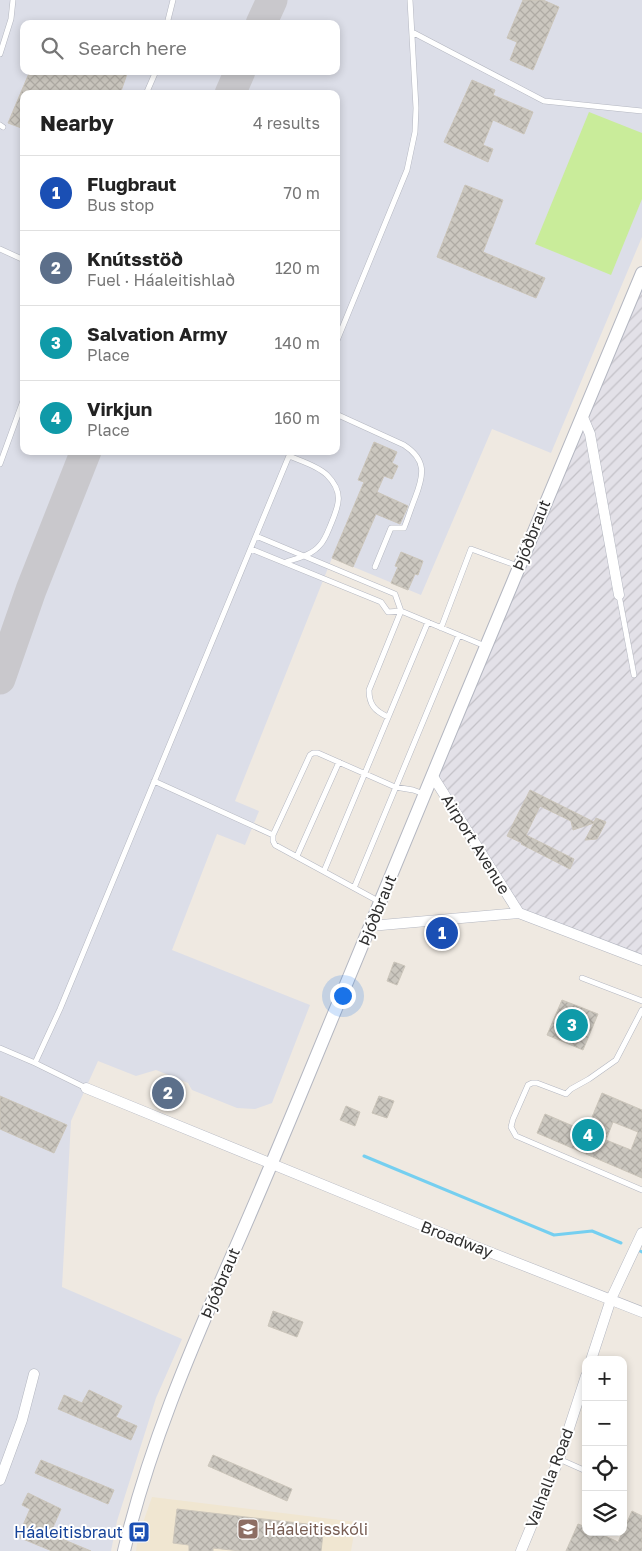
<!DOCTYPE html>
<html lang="en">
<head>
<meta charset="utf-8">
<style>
	body { margin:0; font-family:"Golos Text",sans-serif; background:#f2f2f2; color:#222 }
	.controls { position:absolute; right:15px; bottom:15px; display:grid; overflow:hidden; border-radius:10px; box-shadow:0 2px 8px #0003 }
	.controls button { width:45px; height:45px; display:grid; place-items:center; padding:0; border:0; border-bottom:1px solid #e0e0e0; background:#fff; color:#222; font:25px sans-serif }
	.you { position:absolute; left:342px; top:995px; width:18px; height:18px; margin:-12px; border:4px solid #fff; border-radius:50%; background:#1a73e8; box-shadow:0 0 0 8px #1a73e833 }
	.badge { display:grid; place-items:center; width:32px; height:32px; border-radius:50%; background:#b45309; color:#fff; font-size:16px; font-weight:700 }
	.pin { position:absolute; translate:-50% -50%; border:2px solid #fff; box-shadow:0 1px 5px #0006 }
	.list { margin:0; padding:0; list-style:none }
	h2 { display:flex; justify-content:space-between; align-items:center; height:65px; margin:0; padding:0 20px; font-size:21px }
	h2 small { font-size:16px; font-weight:400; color:#767676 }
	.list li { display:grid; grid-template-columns:32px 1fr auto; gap:15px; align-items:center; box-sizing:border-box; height:75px; padding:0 20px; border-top:1px solid #e0e0e0 }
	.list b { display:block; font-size:19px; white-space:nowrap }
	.list p { margin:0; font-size:16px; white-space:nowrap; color:#767676 }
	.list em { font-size:16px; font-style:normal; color:#767676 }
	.icon { flex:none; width:28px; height:28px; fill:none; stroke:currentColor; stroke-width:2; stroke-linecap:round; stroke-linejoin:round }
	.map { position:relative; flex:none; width:642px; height:1551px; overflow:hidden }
	.search { position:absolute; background:#fff; box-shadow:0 2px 8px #0003; left:20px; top:20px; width:320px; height:55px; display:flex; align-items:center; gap:12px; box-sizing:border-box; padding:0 18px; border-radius:10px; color:#767676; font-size:19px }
	.panel { position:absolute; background:#fff; box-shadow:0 2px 8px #0003; left:20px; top:90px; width:320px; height:365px; border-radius:10px }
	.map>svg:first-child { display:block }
	.industrial { fill:url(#industrial-furrows) }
	.education { fill:#f0e6d1 }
	.airport { fill:#dcdee8; fill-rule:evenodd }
	.pitch { fill:#c9ec9a }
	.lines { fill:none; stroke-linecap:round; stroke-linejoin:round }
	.stream { stroke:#75cff0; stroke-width:3 }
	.taxiway { stroke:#c9c8cc; stroke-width:31 }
	.building { fill:url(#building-cross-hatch); stroke:#cbc5ba; fill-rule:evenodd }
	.service-casing { stroke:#b4b7c1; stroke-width:6 }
	.minor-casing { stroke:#b4b7c1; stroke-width:11 }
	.tertiary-casing { stroke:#b4b7c1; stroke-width:14 }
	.service { stroke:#fff; stroke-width:5 }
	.minor { stroke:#fff; stroke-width:10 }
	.tertiary { stroke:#fff; stroke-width:12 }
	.labels { text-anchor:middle; stroke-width:4; stroke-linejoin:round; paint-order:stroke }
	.street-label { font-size:16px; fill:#2e2e2e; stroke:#fff }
	.education-label { font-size:16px; fill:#785e54; stroke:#fff; text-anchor:start }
	.transit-label { font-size:16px; fill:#164399; stroke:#fff; text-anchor:end }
</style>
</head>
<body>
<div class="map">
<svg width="642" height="1551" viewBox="0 0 642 1551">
	<defs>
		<pattern id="industrial-furrows" width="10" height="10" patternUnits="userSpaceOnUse" patternTransform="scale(1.25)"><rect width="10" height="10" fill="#e3e1e8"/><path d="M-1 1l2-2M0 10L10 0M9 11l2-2" fill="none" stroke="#c3c1c7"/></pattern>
		<pattern id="building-cross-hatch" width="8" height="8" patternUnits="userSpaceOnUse" patternTransform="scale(1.25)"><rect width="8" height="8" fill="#cbc7bf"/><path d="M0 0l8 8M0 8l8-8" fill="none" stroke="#afaba4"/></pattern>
	</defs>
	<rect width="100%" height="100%" fill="#efe9e1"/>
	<path class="industrial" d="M642,273V960L519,913L432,775Z"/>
	<path class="education" d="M152,1497L356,1522L351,1551H136L138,1537Z"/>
	<path class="airport" d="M0,0H642V237L551,453L492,429L421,595L332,558L235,801L259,811L245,845L217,834L172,950L310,1005L272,1103L255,1109L237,1108L192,1090L188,1083L156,1070L136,1076L98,1061L71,1121L62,1287L182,1339L156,1398L117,1521L111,1551H0ZM24,24H336V71H24ZM24,94H336V451H24Z"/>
	<path class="pitch" d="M589,112L642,133V199L611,275L535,244Z"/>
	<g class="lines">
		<path class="stream" d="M364,1156L554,1235L592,1231L621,1243
			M640,1251L642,1252"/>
		<path class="taxiway" d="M261,24L272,0
			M230,94L240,71
			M0,679L31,590L86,451"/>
	</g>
	<path class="building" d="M523,0H543L559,7L533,70L510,60L517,42L507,38Z
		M30,71H128L120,94H24V129L8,123Z
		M472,80L495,90L493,95L533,112L524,134L493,120L483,145L493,149L488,162L444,142Z
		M465,185L503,200L483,252L545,278L536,298L437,257Z
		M374,442L397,452L392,463L398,466L392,479L384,476L377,492L408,506L400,524L376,514L353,567L332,558L364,482L358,480Z
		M401,552L423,561L418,575L415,574L408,590L391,583L398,567L395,566Z
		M530,790L594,822L596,818L606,822L597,839L585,840L594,823L573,830L571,821L540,806L526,835L574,859L570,869L521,844L522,843L507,836Z
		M394,962L405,966L397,985L387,981Z
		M562,1000L598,1014L583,1050L547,1035Z
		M602,1093L642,1110V1178L537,1133L545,1114L580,1129L584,1120L590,1122ZM613,1122L638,1132L631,1150L606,1140Z
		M0,1096L67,1125L54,1153L0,1129Z
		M379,1096L394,1101L387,1118L372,1113Z
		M346,1106L360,1112L355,1126L340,1120Z
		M273,1311L303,1322L297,1337L268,1326Z
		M89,1390L122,1406L116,1417L137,1426L131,1440L58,1409L64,1395L82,1403Z
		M213,1455L292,1489L287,1501L208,1466Z
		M41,1460L114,1490L108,1504L35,1473Z
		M28,1493L61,1509L50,1534L91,1551H52L18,1537L30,1509L22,1505Z
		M177,1509L324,1526L321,1551H240L213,1548V1551H189V1545L173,1543Z
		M632,1511L642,1516V1551H566L578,1524L586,1527V1532H597L618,1542Z"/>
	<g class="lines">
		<g class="service-casing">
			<path id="service" d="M167,24L173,0
				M412,32L544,101L642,111
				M0,54L11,19L13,0
				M146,94L156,71
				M0,125L3,127
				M0,249L24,260
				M336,343L407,170L415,132L416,108L410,0
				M336,414L404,445C427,460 424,475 415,498C411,508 408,518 404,528H391L375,567
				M0,464L24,398
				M256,536L395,594L401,611L369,690C369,705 375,711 388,717
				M251,549L381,602L388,612L401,611L485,646
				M286,562C298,558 312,555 320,545C325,540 328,531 331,524C339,505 344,492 327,475C318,466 301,461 289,456
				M619,595L634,675
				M441,628L471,549L518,566
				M154,781L273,835
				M297,856L339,762
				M324,871L428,622
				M354,888L459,635
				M380,902L275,845L273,841V835L310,755L313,753H318L395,787L413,790L424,794
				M582,978L642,1001
				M642,1010L616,1060L589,1079L571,1089L566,1094L537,1083H532L528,1085L513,1119L511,1127L516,1136L642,1190
				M0,1048L35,1063L60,1009L291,451
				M35,1063L86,1088
				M559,1459L586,1471"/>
		</g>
		<g class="minor-casing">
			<path id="minor" d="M582,415L590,434L619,595
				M432,775L519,913
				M370,926L519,913L642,960
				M86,1088L431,1229L642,1312
				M591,1360L611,1299L642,1233
				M0,1480L22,1420L34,1374
				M521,1551L559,1459L586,1376"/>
		</g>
		<g class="tertiary-casing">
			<path id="tertiary" d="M124,1551C148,1450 189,1353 231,1258C256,1201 280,1144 304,1086C416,815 528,543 642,273"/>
		</g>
		<use href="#service" class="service"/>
		<use href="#minor" class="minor"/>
		<use href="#tertiary" class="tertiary"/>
	</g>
	<defs>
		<g id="school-square" transform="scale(1.125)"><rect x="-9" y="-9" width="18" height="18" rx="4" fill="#8d6e63" stroke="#fff"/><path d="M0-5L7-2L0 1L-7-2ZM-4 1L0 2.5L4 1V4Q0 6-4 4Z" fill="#fff"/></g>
		<g id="bus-square" transform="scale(1.125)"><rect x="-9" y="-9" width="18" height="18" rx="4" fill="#1a4fb4" stroke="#fff"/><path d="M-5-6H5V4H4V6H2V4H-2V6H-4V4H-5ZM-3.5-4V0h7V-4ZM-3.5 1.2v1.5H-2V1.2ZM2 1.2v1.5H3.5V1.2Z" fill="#fff"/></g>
	</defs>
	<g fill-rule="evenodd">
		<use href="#school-square" x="248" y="1529"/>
		<use href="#bus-square" x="139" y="1532"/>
	</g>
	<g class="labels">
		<g class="street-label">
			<text transform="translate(531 535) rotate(-68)" y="6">Þjóðbraut</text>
			<text transform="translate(476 844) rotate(58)" y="6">Airport Avenue</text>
			<text transform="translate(377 910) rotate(-68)" y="6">Þjóðbraut</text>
			<text transform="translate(457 1239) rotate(21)" y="6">Broadway</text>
			<text transform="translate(220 1283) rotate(-67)" y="6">Þjóðbraut</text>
			<text transform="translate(549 1478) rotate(-69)" y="6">Valhalla Road</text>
		</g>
		<g class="education-label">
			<text x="264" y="1535">Háaleitisskóli</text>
		</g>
		<g class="transit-label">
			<text x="123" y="1538">Háaleitisbraut</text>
		</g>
	</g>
</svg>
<div class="controls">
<button>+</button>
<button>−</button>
<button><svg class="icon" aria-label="locate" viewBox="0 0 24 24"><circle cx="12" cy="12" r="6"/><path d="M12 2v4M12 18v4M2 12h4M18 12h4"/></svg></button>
<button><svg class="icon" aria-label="layers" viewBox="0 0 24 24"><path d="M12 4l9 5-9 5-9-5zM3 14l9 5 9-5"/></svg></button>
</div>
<div class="you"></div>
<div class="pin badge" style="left:442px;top:933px;background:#1a4fb4">1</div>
<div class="pin badge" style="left:168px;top:1093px;background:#5c6f8a">2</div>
<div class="pin badge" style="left:572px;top:1025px;background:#0f9aa8">3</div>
<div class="pin badge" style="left:588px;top:1135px;background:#0f9aa8">4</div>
<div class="search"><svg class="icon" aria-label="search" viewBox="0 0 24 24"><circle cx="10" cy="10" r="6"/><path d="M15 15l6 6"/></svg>Search here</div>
<section class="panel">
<h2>Nearby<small>4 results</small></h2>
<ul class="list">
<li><span class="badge" style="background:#1a4fb4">1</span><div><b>Flugbraut</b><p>Bus stop</p></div><em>70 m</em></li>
<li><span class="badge" style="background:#5c6f8a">2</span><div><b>Knútsstöð</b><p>Fuel · Háaleitishlað</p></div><em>120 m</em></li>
<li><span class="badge" style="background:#0f9aa8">3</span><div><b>Salvation Army</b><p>Place</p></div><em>140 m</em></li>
<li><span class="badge" style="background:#0f9aa8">4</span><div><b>Virkjun</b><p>Place</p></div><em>160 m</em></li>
</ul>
</section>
</div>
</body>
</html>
